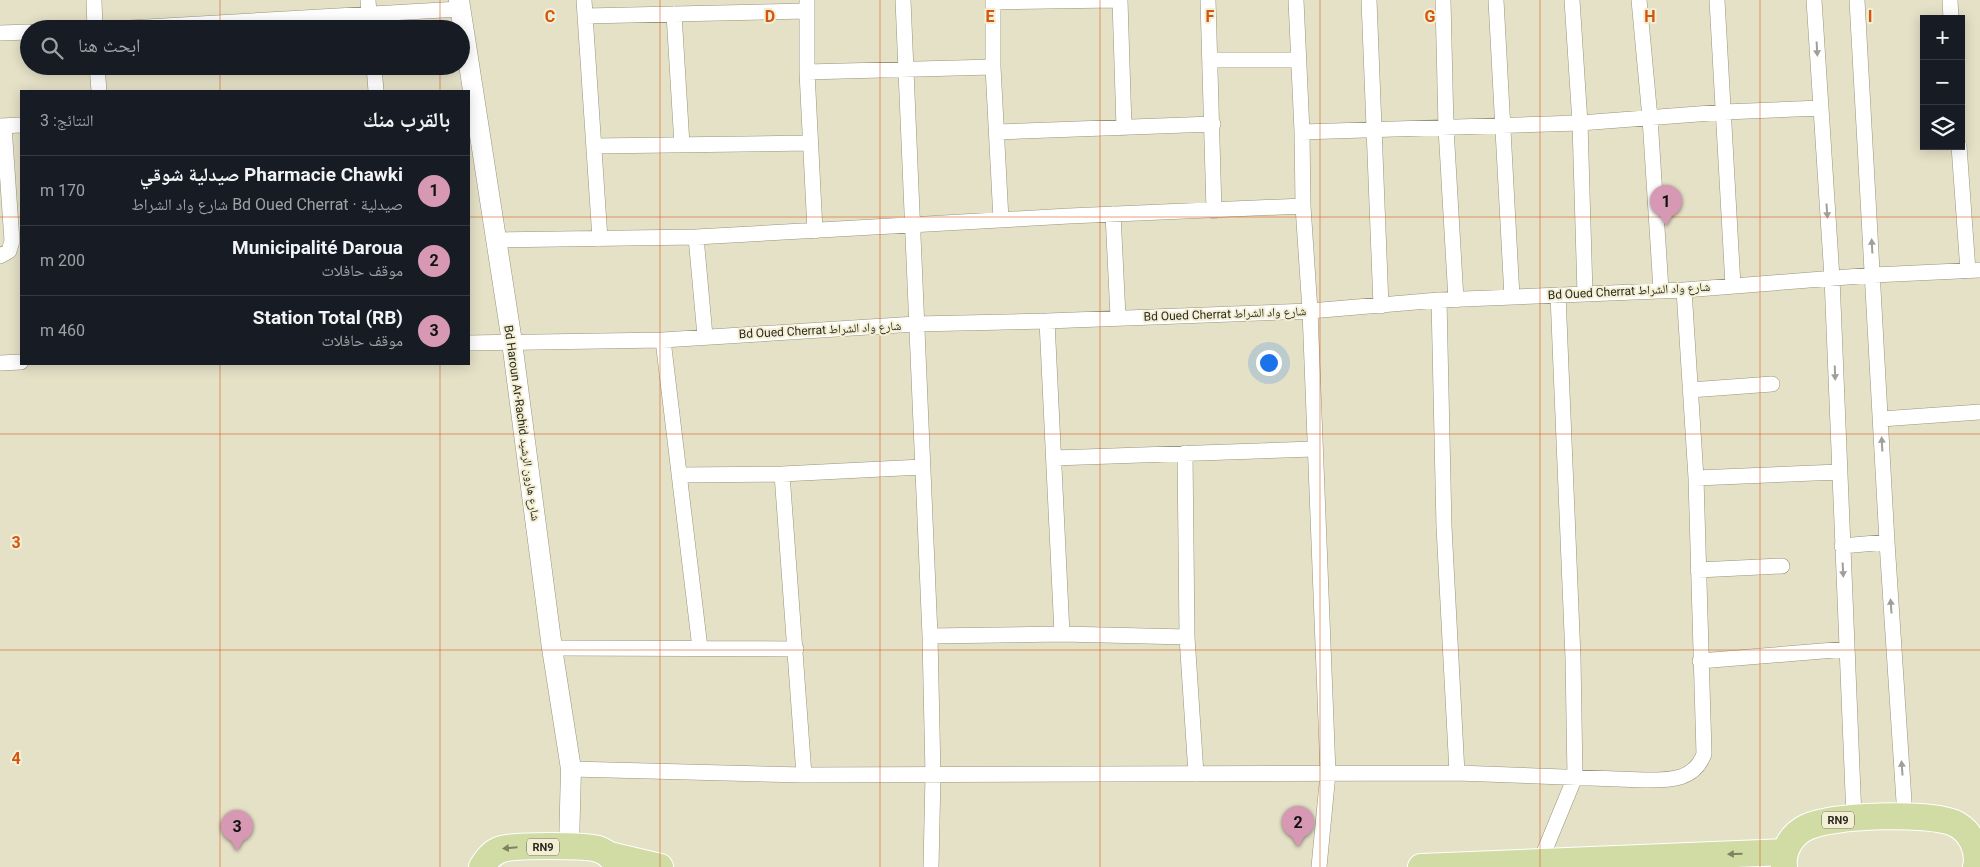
<!DOCTYPE html>
<html lang="ar">
<head>
<meta charset="utf-8">
<style>
	body { margin:0; font-family:Roboto,"Noto Naskh Arabic",sans-serif; background:#242831; color:#f1f3f6; direction:rtl }
	.controls { position:absolute; right:15px; top:15px; display:grid; overflow:hidden; border-radius:0px; box-shadow:0 2px 12px #0003 }
	.controls button { width:45px; height:45px; display:grid; place-items:center; padding:0; border:0; border-bottom:1px solid #363941; background:#171b24; color:#f1f3f6; font:25px sans-serif }
	.you { position:absolute; left:1268px; top:362px; width:18px; height:18px; margin:-12px; border:4px solid #fff; border-radius:50%; background:#1a73e8; box-shadow:0 0 0 8px #1a73e833 }
	.badge { display:grid; place-items:center; width:32px; height:32px; border-radius:50%; background:#d698b2; color:#111; font-size:16px; font-weight:700 }
	.pin { position:absolute; translate:-50% -41px; filter:drop-shadow(0 1px 2px #0008) }
	.pin::after { content:''; position:absolute; top:26px; width:18px; height:15px; background:inherit; clip-path:polygon(0 0,100% 0,50% 100%) }
	.list { margin:0; padding:0; list-style:none }
	h2 { display:flex; justify-content:space-between; align-items:center; height:65px; margin:0; padding:0 20px; font-size:21px }
	h2 small { font-size:16px; font-weight:400; color:#9ea1a6 }
	.list li { display:grid; grid-template-columns:32px 1fr auto; gap:15px; align-items:center; box-sizing:border-box; height:70px; padding:0 20px; border-top:1px solid #363941 }
	.list b { display:block; font-size:19px; white-space:nowrap }
	.list p { margin:0; font-size:16px; white-space:nowrap; color:#9ea1a6 }
	.list em { font-size:16px; font-style:normal; color:#9ea1a6 }
	.icon { flex:none; width:28px; height:28px; fill:none; stroke:currentColor; stroke-width:2; stroke-linecap:round; stroke-linejoin:round }
	.map { position:relative; flex:none; width:1980px; height:867px; overflow:hidden; direction:ltr }
	.search { position:absolute; background:#171b24; box-shadow:0 2px 12px #0003; left:20px; top:20px; width:450px; height:55px; display:flex; align-items:center; gap:12px; box-sizing:border-box; padding:0 18px; border-radius:28px; color:#9ea1a6; font-size:19px }
	.panel { position:absolute; background:#171b24; box-shadow:0 2px 12px #0003; left:20px; top:90px; width:450px; height:275px; border-radius:0px; direction:rtl }
	.map>svg:first-child { display:block }
	.lines { fill:none; stroke-linecap:round; stroke-linejoin:round }
	.minor-casing { stroke:#98947b; stroke-width:16 }
	.tertiary-casing { stroke:#98947b; stroke-width:21 }
	.trunk-casing { stroke:#fff; stroke-width:28 }
	.minor { stroke:#fff; stroke-width:15 }
	.tertiary { stroke:#fff; stroke-width:20 }
	.trunk { stroke:#d0dca4; stroke-width:26 }
	.oneway { fill:#a09f9a }
	.oneway2 { fill:#7e8262 }
	.grid { fill:none; stroke:#d5540e; stroke-width:1; stroke-opacity:0.55 }
	.labels { text-anchor:middle; stroke-width:4; stroke-linejoin:round; paint-order:stroke }
	.shield { fill:#f3efd4; stroke:#676455; stroke-width:1 }
	.shield-label { font-size:11px; font-weight:bold; fill:#2b291f }
	.street-label { font-size:12px; fill:#2b291f; stroke:#f3efd4 }
	.grid-label { font-size:16px; text-anchor:middle; font-weight:bold; fill:#d5540e; stroke:#f3efd4; stroke-width:4; stroke-linejoin:round; paint-order:stroke }
</style>
</head>
<body>
<div class="map">
<svg width="1980" height="867" viewBox="0 0 1980 867">
	<rect width="100%" height="100%" fill="#e5e1c7"/>
	<g class="lines">
		<g class="minor-casing">
			<path id="minor" d="M94,0L95,29
				M368,0L370,29
				M584,0L600,239
				M807,0V72L815,231
				M903,0L930,636L933,775L931,867
				M993,0V67L1001,220
				M1120,0L1124,128
				M1208,0L1214,211
				M1296,0L1302,132L1303,206L1310,311L1328,773L1319,867
				M1369,0L1381,306
				M1443,0L1446,128L1456,300
				M1496,0L1512,297
				M1572,0L1580,123L1585,294
				M1639,0L1650,118L1661,290
				M1717,0L1733,286
				M1814,0L1832,278L1854,818
				M1857,0L1887,542L1905,817
				M1950,0L1951,19
				M993,2L1114,0
				M674,14L682,145
				M585,16L807,11
				M112,29L460,9
				M0,33L29,32
				M1211,60H1299
				M97,66L99,91
				M374,66L376,91
				M807,72L993,67
				M0,126L21,125
				M998,132L1213,124
				M1302,132L1580,123L1724,112L1820,108
				M594,146L810,143
				M1959,146L1968,271
				M1113,214L1118,317
				M696,237L705,336
				M495,240L696,237L1069,216L1303,206
				M0,256L9,251L12,241L4,126
				M1439,300L1444,527L1457,773
				M1047,321L1062,634
				M663,340L700,648
				M469,343L663,340L916,324L1047,321L1310,311L1439,300L1684,290L1873,275L1980,270
				M0,363L21,362
				M1690,390L1772,384
				M1881,419L1980,412
				M1185,453L1187,637L1196,774
				M1054,458L1314,449
				M782,474L804,775
				M679,475L782,474L922,467
				M1696,478L1839,472
				M1842,546L1887,542
				M1698,570L1782,566
				M930,636L1062,634L1187,637
				M552,648L796,649
				M1700,661L1847,649
				M571,769L804,775L1457,773L1644,780C1669,780 1694,781 1704,754L1696,478L1684,290
				M1540,862L1575,777L1573,658L1558,295"/>
		</g>
		<g class="tertiary-casing">
			<path id="tertiary" d="M459,0L512,342L552,648L571,769L569,847"/>
		</g>
		<g class="trunk-casing">
			<path id="trunk" d="M609,855L660,867
				M482,867C487,859 492,852 502,849C515,845 585,845 598,849C607,852 614,859 617,867
				M1421,867L1784,852
				M1784,867C1782,850 1792,834 1807,827C1832,815 1928,812 1954,823C1970,830 1980,850 1976,867"/>
		</g>
		<use href="#minor" class="minor"/>
		<use href="#tertiary" class="tertiary"/>
		<use href="#trunk" class="trunk"/>
	</g>
	<defs><path id="oneway-solid" d="M-6-.8H1V-3.2L6.5 0L1 3.2V.8H-6Z" transform="scale(1.25)"/></defs>
	<g class="oneway">
		<use href="#oneway-solid" transform="translate(1817 49) rotate(87)"/>
		<use href="#oneway-solid" transform="translate(1827 211) rotate(86)"/>
		<use href="#oneway-solid" transform="translate(1872 246) rotate(-93)"/>
		<use href="#oneway-solid" transform="translate(1835 373) rotate(88)"/>
		<use href="#oneway-solid" transform="translate(1882 444) rotate(-93)"/>
		<use href="#oneway-solid" transform="translate(1843 570) rotate(87)"/>
		<use href="#oneway-solid" transform="translate(1891 606) rotate(-94)"/>
		<use href="#oneway-solid" transform="translate(1902 768) rotate(-94)"/>
	</g>
	<g class="oneway2">
		<use href="#oneway-solid" transform="translate(510 848) rotate(175)"/>
		<use href="#oneway-solid" transform="translate(1735 854) rotate(178)"/>
	</g>
	<path class="grid" d="M220,0V29M440,0V29M660,0V867M880,0V867M1100,0V867M1320,0V867M1540,0V867M1760,0V867M220,66V91M440,66V91M0,217H21M469,217H1980M220,364V867M440,364V867M0,434H1980M0,650H1980"/>
	<g class="labels">
		<g class="shield">
			<rect x="1822" y="811.5" width="32" height="17" rx="4"/>
			<rect x="527" y="838.5" width="32" height="17" rx="4"/>
		</g>
		<g class="shield-label">
			<text x="1838" y="824">RN9</text>
			<text x="543" y="851">RN9</text>
		</g>
		<g class="street-label">
			<text transform="translate(1629 291) rotate(-3)" y="4">Bd Oued Cherrat شارع واد الشراط</text>
			<text transform="translate(1225 314) rotate(-2)" y="4">Bd Oued Cherrat شارع واد الشراط</text>
			<text transform="translate(820 330) rotate(-3)" y="4">Bd Oued Cherrat شارع واد الشراط</text>
			<text transform="translate(522 423) rotate(82)" y="4">Bd Haroun Ar-Rachid شارع هارون الرشيد</text>
		</g>
	</g>
	<g class="grid-label">
		<text x="550" y="22">C</text>
		<text x="770" y="22">D</text>
		<text x="990" y="22">E</text>
		<text x="1210" y="22">F</text>
		<text x="1430" y="22">G</text>
		<text x="1650" y="22">H</text>
		<text x="1870" y="22">I</text>
		<text x="16" y="548">3</text>
		<text x="16" y="764">4</text>
	</g>
</svg>
<div class="controls">
<button>+</button>
<button>−</button>
<button><svg class="icon" aria-label="layers" viewBox="0 0 24 24"><path d="M12 4l9 5-9 5-9-5zM3 14l9 5 9-5"/></svg></button>
</div>
<div class="you"></div>
<div class="pin badge" style="left:1666px;top:226px">1</div>
<div class="pin badge" style="left:1298px;top:847px">2</div>
<div class="pin badge" style="left:237px;top:851px">3</div>
<div class="search"><svg class="icon" aria-label="search" viewBox="0 0 24 24"><circle cx="10" cy="10" r="6"/><path d="M15 15l6 6"/></svg>ابحث هنا</div>
<section class="panel">
<h2>بالقرب منك<small>النتائج: 3</small></h2>
<ul class="list">
<li><span class="badge">1</span><div><b>Pharmacie Chawki صيدلية شوقي</b><p>صيدلية · Bd Oued Cherrat شارع واد الشراط</p></div><em>170 m</em></li>
<li><span class="badge">2</span><div><b>Municipalité Daroua</b><p>موقف حافلات</p></div><em>200 m</em></li>
<li><span class="badge">3</span><div><b>Station Total (RB)</b><p>موقف حافلات</p></div><em>460 m</em></li>
</ul>
</section>
</div>
</body>
</html>
